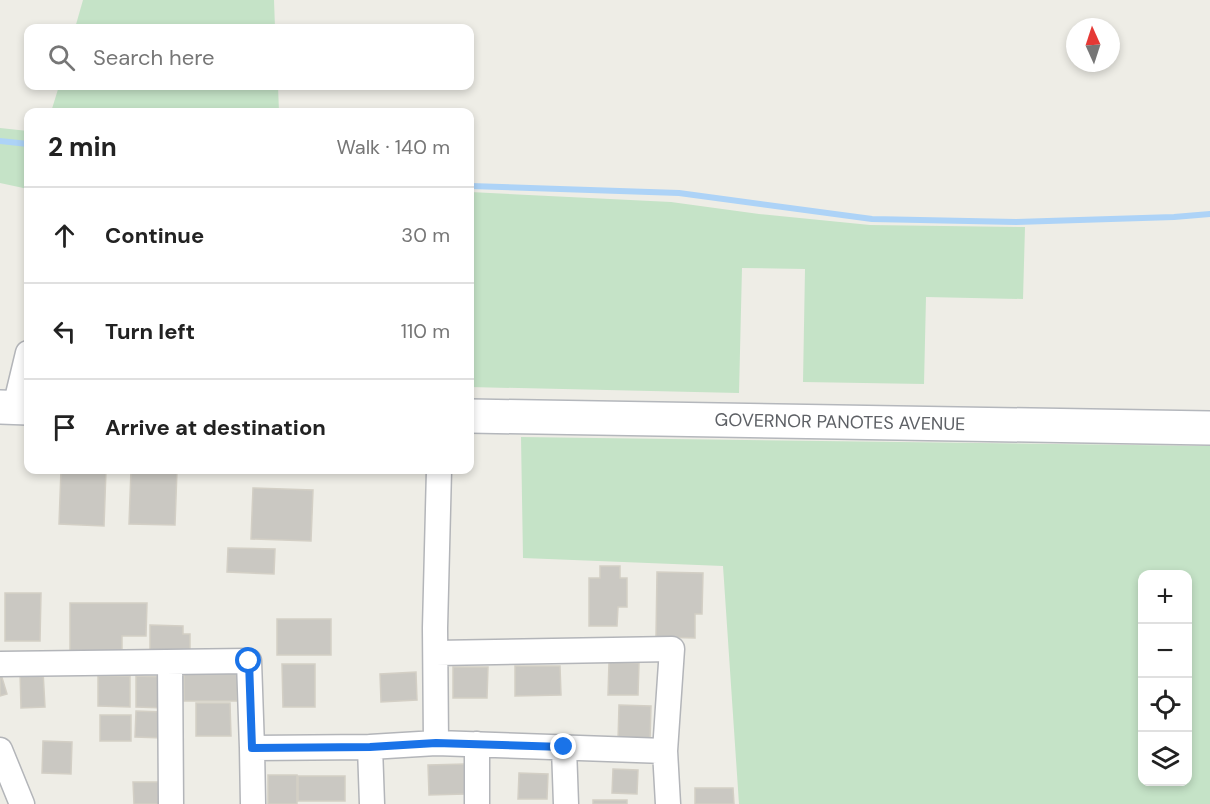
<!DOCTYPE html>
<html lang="en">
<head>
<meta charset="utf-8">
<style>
	body { margin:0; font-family:"DM Sans",sans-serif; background:#f6f6f6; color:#222 }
	.controls { position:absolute; right:18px; bottom:18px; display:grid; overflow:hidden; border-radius:12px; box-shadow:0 3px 9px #0003 }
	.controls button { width:54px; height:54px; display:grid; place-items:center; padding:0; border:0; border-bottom:2px solid #e0e0e0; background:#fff; color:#222; font:30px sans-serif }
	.compass { position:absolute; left:1066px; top:18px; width:54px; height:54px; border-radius:50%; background:#fff; box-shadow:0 3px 9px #0003; rotate:357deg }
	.stop { position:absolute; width:18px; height:18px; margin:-14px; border:4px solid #1a73e8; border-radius:50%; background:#fff }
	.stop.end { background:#1a73e8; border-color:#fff; box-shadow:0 2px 6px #0008 }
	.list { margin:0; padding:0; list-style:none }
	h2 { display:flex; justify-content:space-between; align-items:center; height:78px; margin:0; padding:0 24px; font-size:26px }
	h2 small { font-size:20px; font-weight:400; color:#767676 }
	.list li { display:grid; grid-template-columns:39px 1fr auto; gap:18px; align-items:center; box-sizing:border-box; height:96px; padding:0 24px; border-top:2px solid #e0e0e0 }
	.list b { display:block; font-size:22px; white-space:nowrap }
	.list em { font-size:20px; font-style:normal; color:#767676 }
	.icon { flex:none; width:33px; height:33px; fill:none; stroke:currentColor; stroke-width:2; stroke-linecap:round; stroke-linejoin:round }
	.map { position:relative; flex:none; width:1210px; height:804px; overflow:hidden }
	.search { position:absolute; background:#fff; box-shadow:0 3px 9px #0003; left:24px; top:24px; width:450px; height:66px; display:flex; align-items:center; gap:15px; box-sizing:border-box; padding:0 21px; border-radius:12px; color:#767676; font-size:22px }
	.panel { position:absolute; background:#fff; box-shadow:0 3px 9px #0003; left:24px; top:108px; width:450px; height:366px; border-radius:12px }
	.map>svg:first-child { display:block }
	.green { fill:#c5e3c7; fill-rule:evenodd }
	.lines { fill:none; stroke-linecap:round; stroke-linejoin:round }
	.stream { stroke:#add3f7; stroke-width:6 }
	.building { fill:#cac8c2; stroke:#d3cfc5; stroke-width:1.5 }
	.street-casing { stroke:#b3b5b9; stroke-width:27 }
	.secondary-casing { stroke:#b4b7bc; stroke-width:36 }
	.street { stroke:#fff; stroke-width:24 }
	.secondary { stroke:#fff; stroke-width:33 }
	.route { stroke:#1a73e8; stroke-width:8 }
	.labels { text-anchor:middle; stroke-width:6; stroke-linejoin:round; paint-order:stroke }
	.street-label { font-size:18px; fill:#5d6065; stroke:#fff }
</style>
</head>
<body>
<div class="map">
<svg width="1210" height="804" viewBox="0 0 1210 804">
	<rect width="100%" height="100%" fill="#eeede6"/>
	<path class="green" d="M83,0H274L275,28H75Z
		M59,86H278L279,112H51Z
		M0,128L28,131V189L0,183Z
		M470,192L671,202L759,214L870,225L1025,227L1023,299L926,297L924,384L803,382L805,269L742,268L739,393L470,387Z
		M521,437L1210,446V804H739L723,566L523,558ZM1188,574V782H1142V574Z"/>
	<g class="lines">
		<path class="stream" d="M0,141L28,144
			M470,186L679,193L872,219L1016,222L1174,217L1210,214"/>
	</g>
	<path class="building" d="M61,470H106L104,526L59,524Z
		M131,470H177L175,525L129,524Z
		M253,488L313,490L311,541L251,539Z
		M228,548L275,549L274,574L227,572Z
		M600,566H620V578H627V607H618L617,626H589V578H600Z
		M657,572L703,573L702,614H695V638L656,637Z
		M5,593H41L40,641H5Z
		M70,603H147L146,636H122V653H70Z
		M277,619H331V655H277Z
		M150,625L183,626V634H190V653L150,652Z
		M609,662L639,663L638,695H608Z
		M282,664H315V707H283Z
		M515,666H560L561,695L515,696Z
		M453,667H488L487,698H453Z
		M0,671L7,694L0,696Z
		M43,671L45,707L21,708L20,672Z
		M416,672L417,700L381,702L380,674Z
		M184,673H237V701H184Z
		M98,676H130V707L98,706Z
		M136,676L165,677V708L136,707Z
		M196,703H230L231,736H196Z
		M619,705L651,706L650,741H618Z
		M136,711L164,712L163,738L135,737Z
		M100,715H131V741H100Z
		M43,741L72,742L71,774L42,773Z
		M465,764L466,794L429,795L428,765Z
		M613,769L638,770L637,794L612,793Z
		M519,773L548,774L547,799H518Z
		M268,775H297V804H268Z
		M298,776H345V801H298Z
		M133,782H164V804H134Z
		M695,788H733L734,804H695Z
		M593,800H627V804H593Z"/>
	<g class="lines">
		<g class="street-casing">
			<path id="street" d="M15,407L28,353
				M439,470L435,628L436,743L665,751L668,804
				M436,653L672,649L665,751
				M170,662L171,804
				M0,664L249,661L252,748
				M370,747L436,743
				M564,748L566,804
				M0,750L22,804
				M253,804L252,748L370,747L372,804
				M477,804V744"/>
		</g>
		<g class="secondary-casing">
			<path id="secondary" d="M0,407L28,408
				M470,416L1210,428"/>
		</g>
		<use href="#street" class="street"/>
		<use href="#secondary" class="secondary"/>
	</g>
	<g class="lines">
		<path class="route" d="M249,661L252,748L370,747L436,743L564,747"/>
	</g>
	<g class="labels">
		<g class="street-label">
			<text transform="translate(840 422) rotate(1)" y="6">GOVERNOR PANOTES AVENUE</text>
		</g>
	</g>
</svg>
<div class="controls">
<button>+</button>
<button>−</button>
<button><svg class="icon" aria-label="locate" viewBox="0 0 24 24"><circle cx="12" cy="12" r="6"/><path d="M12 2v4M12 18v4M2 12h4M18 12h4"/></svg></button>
<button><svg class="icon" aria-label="layers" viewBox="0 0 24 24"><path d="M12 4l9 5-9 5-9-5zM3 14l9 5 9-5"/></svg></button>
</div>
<svg class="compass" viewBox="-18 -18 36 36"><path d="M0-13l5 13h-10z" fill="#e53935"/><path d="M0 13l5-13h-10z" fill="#767676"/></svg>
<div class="stop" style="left:249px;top:661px"></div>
<div class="stop end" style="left:564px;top:747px"></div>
<div class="search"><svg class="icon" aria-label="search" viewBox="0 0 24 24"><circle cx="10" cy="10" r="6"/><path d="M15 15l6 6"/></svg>Search here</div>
<section class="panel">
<h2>2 min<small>Walk · 140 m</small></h2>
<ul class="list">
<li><svg class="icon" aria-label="ahead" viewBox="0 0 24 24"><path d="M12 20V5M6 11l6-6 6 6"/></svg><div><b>Continue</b></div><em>30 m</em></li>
<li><svg class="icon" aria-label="left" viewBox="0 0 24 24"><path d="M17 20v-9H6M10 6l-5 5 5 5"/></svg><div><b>Turn left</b></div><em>110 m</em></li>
<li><svg class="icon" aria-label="arrive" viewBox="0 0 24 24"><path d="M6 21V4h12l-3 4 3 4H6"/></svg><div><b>Arrive at destination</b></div></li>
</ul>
</section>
</div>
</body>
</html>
